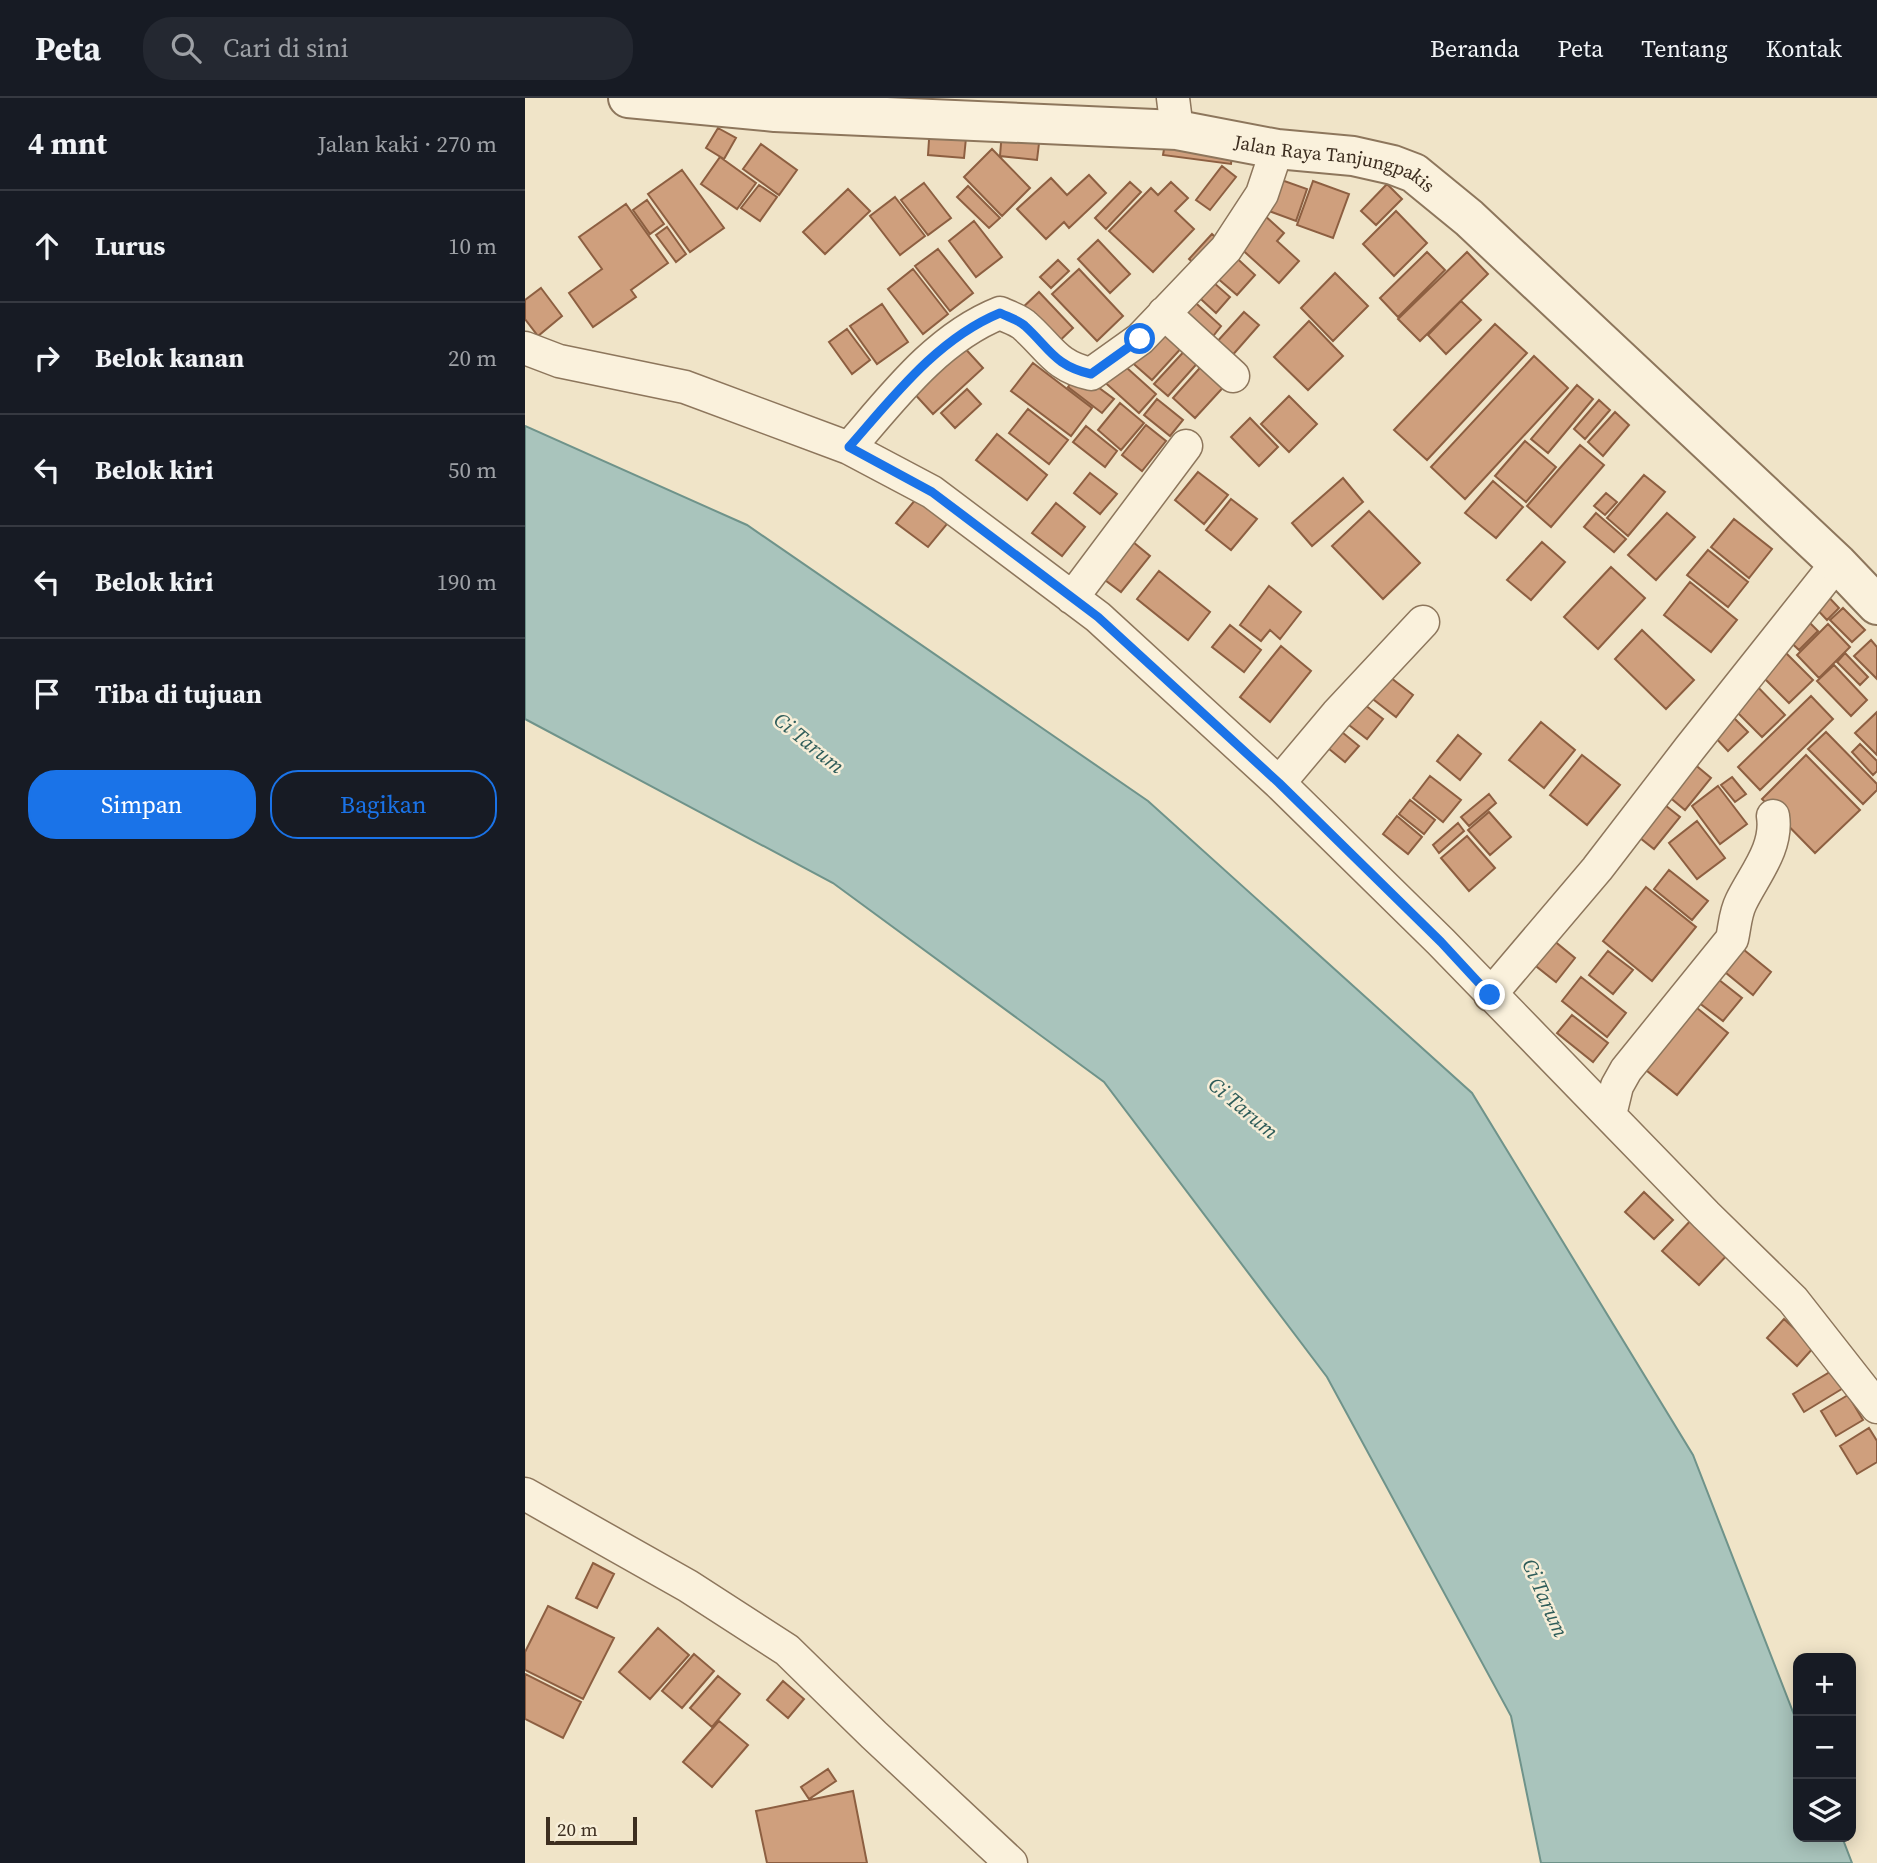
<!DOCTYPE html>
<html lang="id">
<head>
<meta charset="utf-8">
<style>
	body { margin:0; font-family:"Source Serif 4",serif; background:#242831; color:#f1f3f6 }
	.controls { position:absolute; right:21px; bottom:21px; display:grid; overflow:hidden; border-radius:14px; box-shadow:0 4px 18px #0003 }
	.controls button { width:63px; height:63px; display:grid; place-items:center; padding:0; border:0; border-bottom:2px solid #363941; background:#171b24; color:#f1f3f6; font:35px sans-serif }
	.scale { position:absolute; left:21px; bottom:18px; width:91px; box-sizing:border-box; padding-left:7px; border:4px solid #3d2e20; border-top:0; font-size:19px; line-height:24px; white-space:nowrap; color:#3d2e20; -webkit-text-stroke:5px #f7eed8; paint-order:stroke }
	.stop { position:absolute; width:21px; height:21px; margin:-16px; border:5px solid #1a73e8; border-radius:50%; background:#fff }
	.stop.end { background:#1a73e8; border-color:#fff; box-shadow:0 2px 7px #0008 }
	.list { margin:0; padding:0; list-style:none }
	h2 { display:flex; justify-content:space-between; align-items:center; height:91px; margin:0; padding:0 28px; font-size:30px }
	h2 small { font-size:23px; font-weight:400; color:#9ea1a6 }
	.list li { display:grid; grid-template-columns:46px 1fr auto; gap:21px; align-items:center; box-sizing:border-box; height:112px; padding:0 28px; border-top:2px solid #363941 }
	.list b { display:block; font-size:26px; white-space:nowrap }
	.list em { font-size:23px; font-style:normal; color:#9ea1a6 }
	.actions { display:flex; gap:14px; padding:21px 28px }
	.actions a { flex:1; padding:16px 0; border:2px solid #1a73e8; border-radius:28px; text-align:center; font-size:24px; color:#1a73e8 }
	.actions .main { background:#1a73e8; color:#fff }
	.icon { flex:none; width:38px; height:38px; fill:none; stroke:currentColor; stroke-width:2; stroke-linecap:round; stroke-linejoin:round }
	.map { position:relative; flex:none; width:1352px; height:1765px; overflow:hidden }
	header { display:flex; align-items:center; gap:42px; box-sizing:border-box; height:98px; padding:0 35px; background:#171b24; border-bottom:2px solid #363941 }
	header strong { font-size:33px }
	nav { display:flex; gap:38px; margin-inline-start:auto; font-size:24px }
	.search { width:490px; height:63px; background:#242831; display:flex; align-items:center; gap:18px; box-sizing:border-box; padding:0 24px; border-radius:28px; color:#9ea1a6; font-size:26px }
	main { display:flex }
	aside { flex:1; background:#171b24 }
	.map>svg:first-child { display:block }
	.water { fill:#a9c4bc; stroke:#6f938a; stroke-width:2 }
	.building { fill:#cf9f7d; stroke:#8d5f41; stroke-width:2 }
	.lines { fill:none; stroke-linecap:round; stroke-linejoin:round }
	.minor-casing { stroke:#8d765c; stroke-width:35 }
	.tertiary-casing { stroke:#8d765c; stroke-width:42 }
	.minor { stroke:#faf1dc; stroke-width:32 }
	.tertiary { stroke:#faf1dc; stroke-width:38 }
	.route { stroke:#1a73e8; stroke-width:9 }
	.labels { text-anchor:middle; stroke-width:5; stroke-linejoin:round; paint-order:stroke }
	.street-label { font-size:19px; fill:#3d2e20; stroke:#f7eed8 }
	.water-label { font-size:21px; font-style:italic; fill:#2f5d5a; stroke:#f7eed8 }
</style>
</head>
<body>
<header>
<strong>Peta</strong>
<div class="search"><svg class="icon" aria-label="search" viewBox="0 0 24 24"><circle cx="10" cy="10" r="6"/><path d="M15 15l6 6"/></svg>Cari di sini</div>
<nav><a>Beranda</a><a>Peta</a><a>Tentang</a><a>Kontak</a></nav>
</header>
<main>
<aside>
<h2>4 mnt<small>Jalan kaki · 270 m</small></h2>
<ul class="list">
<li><svg class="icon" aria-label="ahead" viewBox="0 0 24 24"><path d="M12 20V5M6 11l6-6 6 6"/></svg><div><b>Lurus</b></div><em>10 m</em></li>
<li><svg class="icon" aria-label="right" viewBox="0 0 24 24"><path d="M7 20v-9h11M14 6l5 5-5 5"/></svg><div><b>Belok kanan</b></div><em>20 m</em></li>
<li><svg class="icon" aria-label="left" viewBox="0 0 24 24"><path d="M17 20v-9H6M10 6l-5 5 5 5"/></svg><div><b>Belok kiri</b></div><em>50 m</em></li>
<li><svg class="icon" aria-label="left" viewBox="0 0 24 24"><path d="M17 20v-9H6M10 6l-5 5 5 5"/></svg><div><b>Belok kiri</b></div><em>190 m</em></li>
<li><svg class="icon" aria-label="arrive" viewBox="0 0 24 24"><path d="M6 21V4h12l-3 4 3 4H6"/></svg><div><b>Tiba di tujuan</b></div></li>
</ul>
<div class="actions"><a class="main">Simpan</a><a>Bagikan</a></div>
</aside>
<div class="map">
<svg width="1352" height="1765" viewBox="0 0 1352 1765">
	<rect width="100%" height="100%" fill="#f0e4c8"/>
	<path class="water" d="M0,328L222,427L623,703L947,995L1168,1357L1273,1627V1739H1317L1327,1765H1016L986,1618L802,1279L579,984L308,785L0,621Z"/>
	<path class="building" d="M405,27L442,30L439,60L403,57Z
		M193,30L211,40L199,61L181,50Z
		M477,33L515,37L512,62L475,58Z
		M641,40L708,49L706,66L638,57Z
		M236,46L272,72L254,97L218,71Z
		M467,51L505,90L477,118L439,79Z
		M195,59L231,85L212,111L176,86Z
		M697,68L711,79L685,112L671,102Z
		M157,72L199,130L165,154L123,96Z
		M564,77L581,95L544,130L539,124L521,141L492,111L526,80L542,97Z
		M748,79L782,91L771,123L736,110Z
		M788,83L824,96L808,140L772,127Z
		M605,84L616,94L581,131L570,120Z
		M646,84L663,100L650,113L669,131L628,174L584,133L626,90L633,97Z
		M399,85L426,120L403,137L376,102Z
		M862,86L877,101L851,127L836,113Z
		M234,87L252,99L235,123L216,110Z
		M443,88L475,120L464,130L432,99Z
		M323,91L345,113L300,156L278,134Z
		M370,99L400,138L375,157L345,118Z
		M122,102L139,126L125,136L108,112Z
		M101,106L143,165L106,192L111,199L68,229L44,195L77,171L54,139Z
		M871,113L902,145L869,178L838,146Z
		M739,117L759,135L752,143L774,163L754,185L712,147Z
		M449,123L477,159L451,179L424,143Z
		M142,129L161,156L151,164L131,137Z
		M687,136L698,146L675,171L664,161Z
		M573,142L605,176L585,195L553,161Z
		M413,151L448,195L425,213L390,168Z
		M703,152L730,177L712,197L684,173Z
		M902,154L920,172L873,219L855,200Z
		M942,154L963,176L895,243L873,221Z
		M533,162L544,173L526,190L515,179Z
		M388,171L423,216L398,236L363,191Z
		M554,171L598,218L572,243L527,196Z
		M810,175L843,208L808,243L776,210Z
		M680,177L705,199L691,215L666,192Z
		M16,190L37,218L13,238L0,221V202Z
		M514,194L548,230L525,252L491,216Z
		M662,197L696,228L685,242L650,211Z
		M936,203L956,222L921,256L903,237Z
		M357,206L383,244L352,266L325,228Z
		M719,214L734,227L705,260L690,246Z
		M784,223L818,258L783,292L749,259Z
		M636,224L660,246L627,282L603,261Z
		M970,226L1002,255L902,362L869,332Z
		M322,231L345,262L327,276L304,244Z
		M436,246L458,270L408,316L386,292Z
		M664,248L677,260L643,298L629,286Z
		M1009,258L1043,290L940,401L906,369Z
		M592,261L631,296L614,315L575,280Z
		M681,263L704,283L670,320L648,300Z
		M508,265L567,310L546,338L486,293Z
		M554,275L589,301L577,315L543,289Z
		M1052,287L1068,301L1023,355L1006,341Z
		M442,291L456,306L430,330L416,315Z
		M764,298L792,326L764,354L736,326Z
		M632,301L658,322L645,338L619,317Z
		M1074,302L1085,312L1060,341L1049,331Z
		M595,305L619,325L596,352L573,332Z
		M503,311L543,342L524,366L484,335Z
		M1090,314L1104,327L1078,358L1063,344Z
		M725,320L753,349L734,368L706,339Z
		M621,327L641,343L617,373L597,357Z
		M561,328L592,353L580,369L548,344Z
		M472,336L522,377L502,402L451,362Z
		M1000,343L1031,369L1001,404L970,378Z
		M1055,347L1079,367L1026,429L1002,408Z
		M673,374L703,397L679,426L650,402Z
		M565,375L592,396L575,416L549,395Z
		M1119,377L1140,394L1103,438L1082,420Z
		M818,380L838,404L787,448L767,425Z
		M968,383L998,409L971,440L940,415Z
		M396,395L427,420L403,449L371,425Z
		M1081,395L1092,404L1080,417L1069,408Z
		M706,401L732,421L706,452L681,432Z
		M531,405L560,429L537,458L507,435Z
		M844,413L895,465L858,501L807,448Z
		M1071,415L1101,441L1089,454L1059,429Z
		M1142,415L1170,439L1131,482L1103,457Z
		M1209,421L1247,451L1224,480L1186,449Z
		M602,439L625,458L596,494L572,476Z
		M1017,444L1040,464L1006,502L982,482Z
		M1183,452L1223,484L1203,509L1162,477Z
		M1086,469L1120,500L1073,551L1039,519Z
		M634,473L685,514L663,542L612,501Z
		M1165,484L1212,522L1186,554L1139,517Z
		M744,488L776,514L755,541L745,532L736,543L715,527Z
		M1297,492L1314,510L1302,522L1285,504Z
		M1318,510L1340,532L1327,544L1305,522Z
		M1277,517L1293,533L1274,552L1257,536Z
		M1303,526L1325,549L1294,580L1272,557Z
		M705,527L736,552L719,574L687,549Z
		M1117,532L1169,582L1141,611L1090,561Z
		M1346,542L1352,549V581L1329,558Z
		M756,548L786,573L745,624L715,599Z
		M1255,549L1288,582L1264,605L1231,572Z
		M1320,555L1343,579L1335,587L1312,564Z
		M1309,567L1342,602L1326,618L1292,583Z
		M861,576L888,597L871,619L844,598Z
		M1226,582L1260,617L1237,639L1203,605Z
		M1286,598L1308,621L1235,692L1213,669Z
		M831,600L858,621L842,641L815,620Z
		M1352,614V657L1330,635Z
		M1206,617L1223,634L1203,653L1187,636Z
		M1016,624L1050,652L1019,690L984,662Z
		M812,630L834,648L820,664L798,646Z
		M1301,634L1352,686V692L1338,706L1283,651Z
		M933,637L956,656L935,682L912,663Z
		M1335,646L1352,663V673L1348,677L1327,654Z
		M1057,657L1095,687L1062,727L1025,697Z
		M1281,657L1335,712L1290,755L1237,701Z
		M1162,660L1186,680L1160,712L1136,692Z
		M905,678L936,702L918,724L888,700Z
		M1207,679L1221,696L1210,704L1196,687Z
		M1193,688L1222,726L1195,746L1167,708Z
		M964,696L971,705L944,728L936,719Z
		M1131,700L1155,719L1129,751L1105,732Z
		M885,702L910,722L899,736L874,716Z
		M964,714L986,739L965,757L943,732Z
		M872,718L897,739L883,756L858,736Z
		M1172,723L1200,760L1172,781L1144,745Z
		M933,725L939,733L914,755L908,747Z
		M942,738L970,770L944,793L916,760Z
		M1144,772L1183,803L1167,822L1129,791Z
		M1121,789L1171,829L1127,883L1078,843Z
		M1022,837L1050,860L1031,884L1002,861Z
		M1213,847L1246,874L1228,897L1195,870Z
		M1083,853L1108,872L1088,896L1064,877Z
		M1184,874L1217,900L1198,923L1165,898Z
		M1056,879L1101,915L1082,939L1037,903Z
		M1167,906L1203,935L1152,997L1116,968Z
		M1047,917L1083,945L1068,964L1032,935Z
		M1119,1094L1148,1122L1129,1141L1100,1114Z
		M1168,1120L1205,1154L1174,1187L1137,1153Z
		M1259,1221L1289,1249L1272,1268L1242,1240Z
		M1315,1268L1325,1286L1279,1314L1268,1296Z
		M1323,1297L1338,1322L1311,1338L1296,1313Z
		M1344,1330L1352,1343V1364L1332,1376L1315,1348Z
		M68,1465L89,1476L72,1510L51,1500Z
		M23,1508L89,1540L58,1601L0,1572V1554Z
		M133,1530L164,1557L125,1601L94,1574Z
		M169,1556L189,1573L157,1610L137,1593Z
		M0,1576L56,1604L38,1640L0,1621Z
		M193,1578L215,1596L187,1629L165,1610Z
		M258,1583L279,1601L263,1620L242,1602Z
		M194,1623L223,1647L187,1689L158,1664Z
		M303,1671L311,1683L284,1701L276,1689Z
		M328,1693L342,1765H242L231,1713Z"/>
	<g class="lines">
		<g class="minor-casing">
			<path id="minor" d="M648,0L652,32
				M639,215L708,278
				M0,250L34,263L160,289L324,350L407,394L573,519L754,685L916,844L1181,1117L1268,1202L1352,1309
				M324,350C368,299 412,240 475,215C483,219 494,222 500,228C526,251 530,268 566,276L615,241L701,151L737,96L752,51
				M547,500L661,348
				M754,685L812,616L898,524
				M965,897L1072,771L1165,650L1312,465
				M1085,1017L1092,988L1101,972L1207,841C1210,828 1210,816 1216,804C1229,777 1253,750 1248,718
				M0,1396L163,1488L262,1552L349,1637L486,1765"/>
		</g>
		<g class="tertiary-casing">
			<g id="tertiary">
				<path id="s1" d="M103,0L250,14L652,32L752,51L828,58L868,67L889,75L944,120L1312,465L1352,507"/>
			</g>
		</g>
		<use href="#minor" class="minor"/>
		<use href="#tertiary" class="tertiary"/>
	</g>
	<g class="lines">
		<path class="route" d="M615,241L566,276C530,268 525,251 500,228C494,222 483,219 475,215C412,241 368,299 324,349L407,394L573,519L754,685L916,844L965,897"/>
	</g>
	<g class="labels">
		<g class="street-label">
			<text dy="7" stroke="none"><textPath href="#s1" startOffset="712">Jalan Raya Tanjungpakis</textPath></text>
		</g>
		<g class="water-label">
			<text transform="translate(284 645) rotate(39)" y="7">Ci Tarum</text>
			<text transform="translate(718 1010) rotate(40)" y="7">Ci Tarum</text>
			<text transform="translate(1020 1500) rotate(66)" y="7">Ci Tarum</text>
		</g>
	</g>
</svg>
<div class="controls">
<button>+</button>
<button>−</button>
<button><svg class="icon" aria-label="layers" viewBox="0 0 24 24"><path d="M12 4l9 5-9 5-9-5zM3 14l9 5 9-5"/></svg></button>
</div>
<div class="scale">20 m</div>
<div class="stop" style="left:615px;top:241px"></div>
<div class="stop end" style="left:965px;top:897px"></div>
</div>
</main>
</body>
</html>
